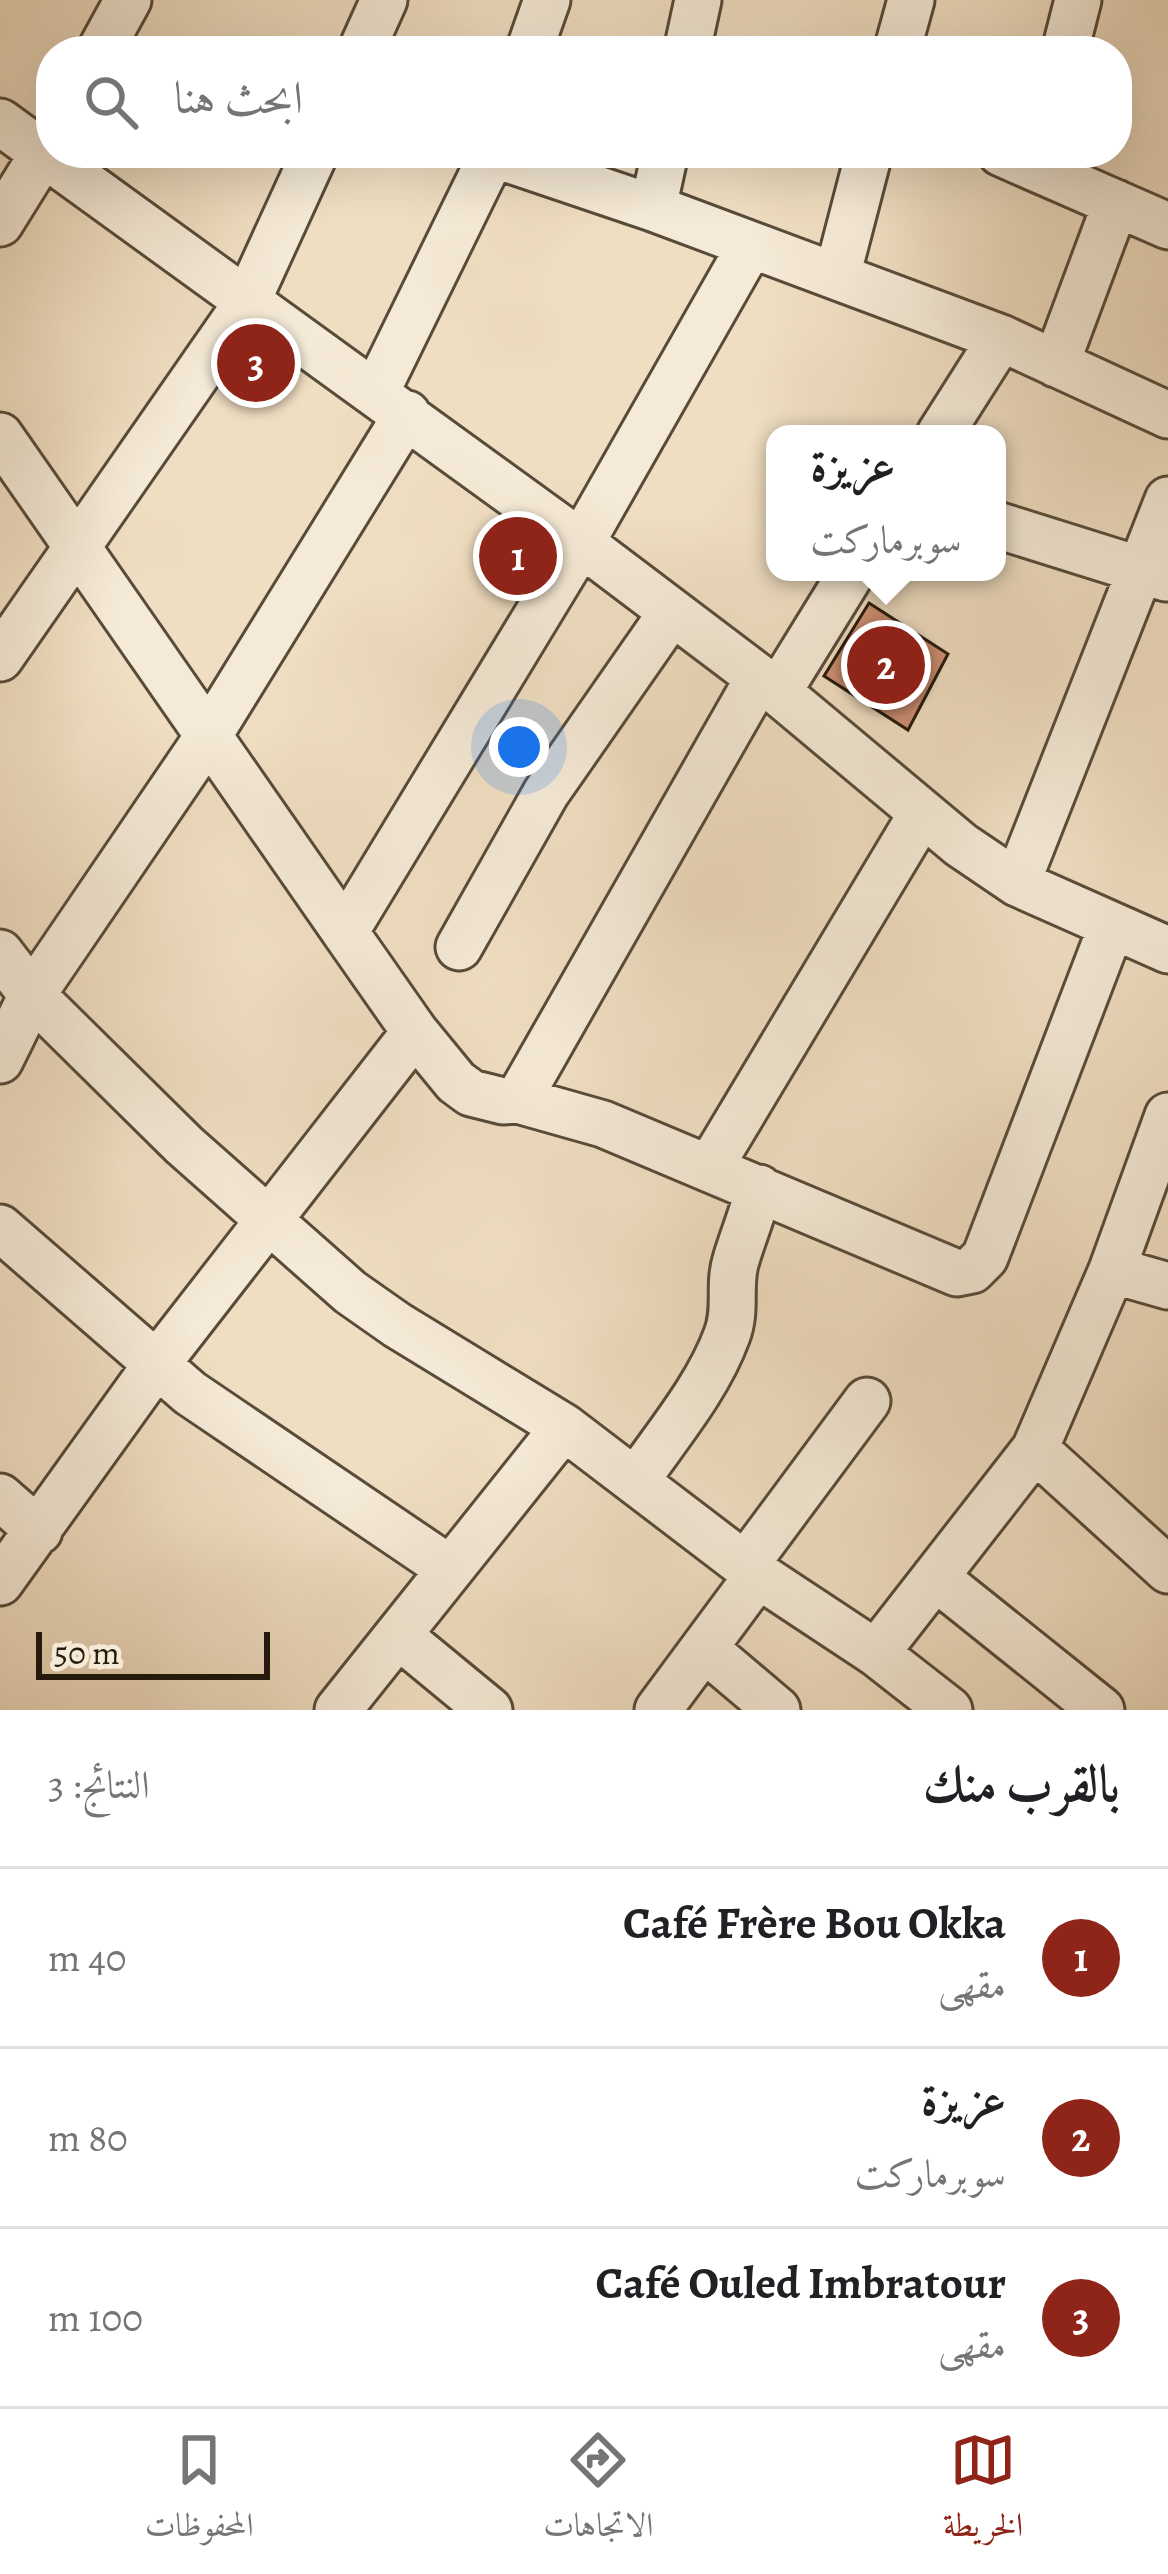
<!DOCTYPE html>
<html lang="ar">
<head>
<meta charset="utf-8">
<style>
	body { margin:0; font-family:Alegreya,Amiri,serif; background:#f2f2f2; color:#202124; direction:rtl }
	.scale { position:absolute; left:36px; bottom:30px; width:234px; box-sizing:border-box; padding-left:12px; border:6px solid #251a0b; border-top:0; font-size:33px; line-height:42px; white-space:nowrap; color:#251a0b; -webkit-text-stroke:9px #f5ead7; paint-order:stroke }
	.you { position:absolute; left:519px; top:747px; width:42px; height:42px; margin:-30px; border:9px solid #fff; border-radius:50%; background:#1a73e8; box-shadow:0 0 0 18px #1a73e833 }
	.badge { display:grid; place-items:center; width:78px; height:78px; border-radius:50%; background:#8f2418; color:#fff; font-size:39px; font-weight:700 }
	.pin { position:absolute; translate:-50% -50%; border:6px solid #fff; box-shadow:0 3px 12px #0006 }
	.popup { position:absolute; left:766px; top:425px; width:240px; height:156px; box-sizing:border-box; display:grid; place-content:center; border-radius:24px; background:#fff; filter:drop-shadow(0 3px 9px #0005); font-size:39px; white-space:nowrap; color:#757577 }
	.popup b { font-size:45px; color:#202124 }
	.popup::after { content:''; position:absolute; left:50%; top:100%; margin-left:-24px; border:24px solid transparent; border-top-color:#fff }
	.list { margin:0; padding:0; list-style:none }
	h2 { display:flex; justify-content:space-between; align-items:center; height:156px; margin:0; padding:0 48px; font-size:51px }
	h2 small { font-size:39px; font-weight:400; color:#757577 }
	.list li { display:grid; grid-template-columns:78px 1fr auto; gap:36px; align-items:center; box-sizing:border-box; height:180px; padding:0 48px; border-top:3px solid #e0e0e0 }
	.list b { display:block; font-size:45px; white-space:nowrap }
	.list p { margin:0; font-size:39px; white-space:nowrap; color:#757577 }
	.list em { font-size:39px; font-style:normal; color:#757577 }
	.icon { flex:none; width:66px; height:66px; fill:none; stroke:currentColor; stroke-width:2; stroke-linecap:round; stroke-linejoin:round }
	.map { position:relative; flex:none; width:1168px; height:1710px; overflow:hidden; direction:ltr }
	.search { position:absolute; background:#fff; box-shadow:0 12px 48px #0002; left:36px; right:36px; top:36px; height:132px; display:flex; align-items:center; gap:30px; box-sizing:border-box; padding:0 42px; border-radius:48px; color:#757577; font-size:45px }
	.sheet { height:696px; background:#fff }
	nav { display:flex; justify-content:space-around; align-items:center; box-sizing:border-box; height:168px; border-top:3px solid #e0e0e0; background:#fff; font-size:33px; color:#757577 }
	nav a { display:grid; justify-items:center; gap:6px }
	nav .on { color:#8f2418 }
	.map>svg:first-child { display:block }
	.building { fill:#cf8f73; stroke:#251a0b; stroke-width:3 }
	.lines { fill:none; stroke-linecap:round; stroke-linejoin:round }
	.minor-casing { stroke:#584b39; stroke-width:51 }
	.minor { stroke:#f5ead7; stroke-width:45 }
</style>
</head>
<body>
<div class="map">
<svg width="1168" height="1710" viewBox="0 0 1168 1710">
	<rect width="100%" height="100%" fill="#f0dec2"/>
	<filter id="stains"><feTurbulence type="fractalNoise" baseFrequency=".00167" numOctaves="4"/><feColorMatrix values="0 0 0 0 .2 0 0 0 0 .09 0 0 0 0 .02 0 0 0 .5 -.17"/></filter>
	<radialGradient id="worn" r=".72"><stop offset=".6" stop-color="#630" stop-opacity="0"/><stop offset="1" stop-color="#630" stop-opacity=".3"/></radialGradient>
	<path class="building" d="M243,334L285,362L269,392L226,363Z
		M511,523L549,552L528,587L487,559Z
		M869,603L948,654L908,730L824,676Z"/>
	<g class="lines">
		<g class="minor-casing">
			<path id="minor" d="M100,51L128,0
				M361,51L384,0
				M529,51L547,0
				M687,51L698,0
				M897,51L911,0
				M1065,51L1078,0
				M0,122L581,543L778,692L961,845L1017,883L1168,950
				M1001,153L1168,226
				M493,154L653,208L1001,338L1168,415
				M653,208L665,153
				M0,223L51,141
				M750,246L581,543L345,932L415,1032L456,1082L471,1093L503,1101L518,1100L603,1124L957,1273L972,1270L985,1257L1111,928
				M837,276L869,153
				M1056,364L1116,203
				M376,392L493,153
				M940,434L1001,338
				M0,436L345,932
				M997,525L1166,578
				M0,658L246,304L315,153
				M778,692L852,572
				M1017,883L1168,500
				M459,947L546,793L672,612
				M0,953L32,995L184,1145L350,1292L397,1325L564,1427L758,1575L876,1653L949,1710
				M0,1060L32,995L207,738L407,414
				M518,1100L758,679
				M710,1167L921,815
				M0,1228L190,1393L450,1569
				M1112,1270L1168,1286
				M1035,1449L1168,1570
				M637,1479C669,1433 708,1387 727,1335C737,1309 728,1285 736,1260C743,1236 753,1213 759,1188
				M0,1497L39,1531
				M746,1564L867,1401
				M935,1577L1101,1710
				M0,1582L156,1365L415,1032
				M398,1635L489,1710
				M705,1649L777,1710
				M876,1653L1035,1449L1112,1270L1168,1116
				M338,1710L564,1427
				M658,1710L758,1575"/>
		</g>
		<use href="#minor" class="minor"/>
	</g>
	<rect width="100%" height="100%" filter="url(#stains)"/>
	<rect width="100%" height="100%" fill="url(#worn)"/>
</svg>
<div class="scale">50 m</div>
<div class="you"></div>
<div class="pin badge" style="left:518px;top:556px">1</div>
<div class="pin badge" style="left:886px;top:665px">2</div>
<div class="popup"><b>عزيزة</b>سوبرماركت</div>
<div class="pin badge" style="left:256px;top:363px">3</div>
<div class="search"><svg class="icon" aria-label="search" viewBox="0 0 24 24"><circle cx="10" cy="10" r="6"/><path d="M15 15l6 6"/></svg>ابحث هنا</div>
</div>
<section class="sheet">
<h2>بالقرب منك<small>النتائج: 3</small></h2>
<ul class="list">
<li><span class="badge">1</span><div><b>Café Frère Bou Okka</b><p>مقهى</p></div><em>40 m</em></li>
<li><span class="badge">2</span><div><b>عزيزة</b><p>سوبرماركت</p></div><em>80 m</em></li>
<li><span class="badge">3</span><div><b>Café Ouled Imbratour</b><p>مقهى</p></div><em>100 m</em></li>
</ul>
</section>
<nav>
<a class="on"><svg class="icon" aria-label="map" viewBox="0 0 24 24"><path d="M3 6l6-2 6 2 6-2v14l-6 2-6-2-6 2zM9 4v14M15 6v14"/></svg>الخريطة</a>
<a><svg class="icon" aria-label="directions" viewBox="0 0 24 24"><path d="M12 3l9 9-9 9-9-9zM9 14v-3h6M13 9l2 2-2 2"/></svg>الاتجاهات</a>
<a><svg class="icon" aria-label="saved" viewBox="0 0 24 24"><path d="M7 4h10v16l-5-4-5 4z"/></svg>المحفوظات</a>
</nav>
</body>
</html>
